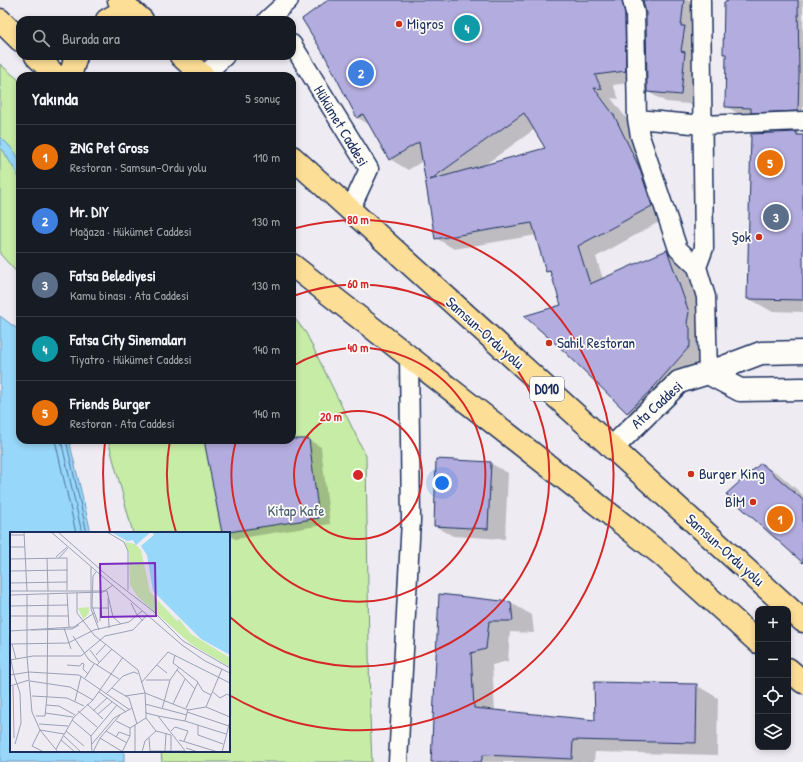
<!DOCTYPE html>
<html lang="tr">
<head>
<meta charset="utf-8">
<style>
	body { margin:0; font-family:"Patrick Hand",sans-serif; background:#242831; color:#f1f3f6 }
	.controls { position:absolute; right:12px; bottom:12px; display:grid; overflow:hidden; border-radius:8px; box-shadow:0 2px 6px #0003 }
	.controls button { width:36px; height:36px; display:grid; place-items:center; padding:0; border:0; border-bottom:1px solid #363941; background:#171b24; color:#f1f3f6; font:20px sans-serif }
	.you { position:absolute; left:442px; top:483px; width:14px; height:14px; margin:-10px; border:3px solid #fff; border-radius:50%; background:#1a73e8; box-shadow:0 0 0 6px #1a73e833 }
	.badge { display:grid; place-items:center; width:26px; height:26px; border-radius:50%; background:#1a73e8; color:#fff; font-size:13px; font-weight:700 }
	.pin { position:absolute; translate:-50% -50%; border:2px solid #fff; box-shadow:0 1px 4px #0006 }
	.list { margin:0; padding:0; list-style:none }
	h2 { display:flex; justify-content:space-between; align-items:center; height:52px; margin:0; padding:0 16px; font-size:17px }
	h2 small { font-size:13px; font-weight:400; color:#9ea1a6 }
	.list li { display:grid; grid-template-columns:26px 1fr auto; gap:12px; align-items:center; box-sizing:border-box; height:64px; padding:0 16px; border-top:1px solid #363941 }
	.list b { display:block; font-size:15px; white-space:nowrap }
	.list p { margin:0; font-size:13px; white-space:nowrap; color:#9ea1a6 }
	.list em { font-size:13px; font-style:normal; color:#9ea1a6 }
	.icon { flex:none; width:22px; height:22px; fill:none; stroke:currentColor; stroke-width:2; stroke-linecap:round; stroke-linejoin:round }
	.map { position:relative; flex:none; width:803px; height:762px; overflow:hidden }
	.search { position:absolute; background:#171b24; box-shadow:0 2px 6px #0003; left:16px; top:16px; width:280px; height:44px; display:flex; align-items:center; gap:10px; box-sizing:border-box; padding:0 14px; border-radius:12px; color:#9ea1a6; font-size:15px }
	.panel { position:absolute; background:#171b24; box-shadow:0 2px 6px #0003; left:16px; top:72px; width:280px; height:372px; border-radius:12px }
	.map>svg:first-child { display:block }
	.green { fill:#c7eca6; stroke:#718e82 }
	.water { fill:#97d7f9; stroke:#6594bb }
	.shadow { fill:#0003; fill-rule:evenodd }
	.lines { fill:none; stroke-linecap:round; stroke-linejoin:round }
	.shore { stroke:#4d729c; stroke-width:1 }
	.building { fill:#b3acde; stroke:#1b2f5e; fill-rule:evenodd }
	.street-casing { stroke:#1b2f5e; stroke-width:21 }
	.secondary-casing { stroke:#1b2f5e; stroke-width:25 }
	.highway-casing { stroke:#1b2f5e; stroke-width:25 }
	.street { stroke:#fdfcf7; stroke-width:18 }
	.secondary { stroke:#fdfcf7; stroke-width:22 }
	.highway { stroke:#fdde96; stroke-width:22 }
	.ring { fill:none; stroke:#d62828; stroke-width:2 }
	.poi-dot { fill:#c8321e; stroke:#fdfcf7; stroke-width:1.5 }
	.labels { text-anchor:middle; stroke-width:3.5; stroke-linejoin:round; paint-order:stroke }
	.shield { fill:#fdfcf7; stroke:#5f6c8c; stroke-width:1 }
	.shield-label { font-size:14px; font-weight:bold; fill:#1b2f5e }
	.poi-label { font-size:15px; fill:#1b2f5e; stroke:#fdfcf7; text-anchor:start }
	.street-label { font-size:15px; fill:#1b2f5e; stroke:#fdfcf7 }
	.park-label { font-size:15px; fill:#465e70; stroke:#fdfcf7 }
	.inset-road { fill:none; stroke:#9aa0b7; stroke-width:1 }
	.view { fill:#7b2cbf; fill-opacity:0.15; stroke:#7b2cbf; stroke-width:2 }
	.inset-edge { fill:none; stroke:#1b2f5e; stroke-width:2 }
	.centre { fill:#d62828; stroke:#fdfcf7; stroke-width:2 }
	.ring-label { font-size:12px; text-anchor:middle; font-weight:bold; fill:#d62828; stroke:#fdfcf7; stroke-width:3.5; stroke-linejoin:round; paint-order:stroke }
</style>
</head>
<body>
<div class="map">
<svg width="803" height="762" viewBox="0 0 803 762">
	<rect width="100%" height="100%" fill="#eeecf2"/>
	<filter id="ink" filterUnits="userSpaceOnUse"><feTurbulence type="fractalNoise" baseFrequency=".025" numOctaves="2"/><feDisplacementMap in="SourceGraphic" scale="8" xChannelSelector="R" yChannelSelector="G"/><feConvolveMatrix kernelMatrix="1 2 1 2 8 2 1 2 1" color-interpolation-filters="sRGB"/></filter>
	<g filter="url(#ink)">
		<path class="green" d="M0,64L20,81V276L0,254Z
			M292,315L306,333L366,456L370,716L372,762H162L161,751H229V533H133L108,440H292Z"/>
		<path class="water" d="M0,137C7,143 18,153 20,163C21,168 20,174 20,179L3,150L0,147Z
			M0,316L20,331V440H69L91,533H11V751H124V762H0Z"/>
		<path class="shadow" d="M335,0H703L700,105L666,102L648,92L646,13L644,2L640,8L644,81L613,85L619,99L611,98L632,126L670,216L596,257L603,279L667,251L685,261L707,323L708,357L646,423L627,412L562,306L552,274L547,271L537,235L454,249L436,238L423,161L408,170L390,159L370,125L358,118ZM535,129L546,148L483,166Z
			M725,0H803V120L742,116L726,106L727,55L724,53Z
			M797,133L803,136V312L771,311L748,298Z
			M205,440H309L321,447L330,524L235,539L229,535V533L223,532Z
			M490,463L508,473L505,539L453,536L435,526Z
			M761,464L779,474L803,495V560Z
			M440,595L511,603L532,615L534,633L510,632L508,661L492,665L495,711L596,721L696,685L718,698L717,755L595,752L594,762H432Z"/>
		<g class="lines">
			<path class="shore" d="M55,440L76,533
				M61,440L82,533
				M66,440L87,533"/>
		</g>
		<path class="building" d="M328,0H622L625,14L626,71L595,75L602,89L594,88L614,115L639,167L652,206L578,246L590,284L667,250L689,312L687,323L690,328V346L653,388L627,413L565,352L524,316L561,305L550,271L546,272L532,223L435,239L419,142L389,160L363,114L357,118L325,56L302,19ZM524,113L545,148L430,180Z
			M643,0H684L681,26H685L681,51L685,52L681,95L647,92L646,13Z
			M728,0H798L799,74L798,111L751,113V108L725,107L726,54H723L724,2H727Z
			M797,132V135H803V300L747,299L751,134Z
			M292,439H309L319,518L222,533L204,440H292Z
			M436,459L491,462L488,529L434,526Z
			M761,463L803,500V563L726,494Z
			M439,594L511,602L513,621H489L486,649L471,653L474,708L595,720L594,682L697,684L696,743L573,740L572,759L483,755L481,762H431Z"/>
		<g class="lines">
			<g class="street-casing">
				<path id="street" d="M632,0L635,13L637,119L640,136L678,249L697,267L706,297L708,373
					M267,20L289,0
					M292,44L369,169L350,210
					M203,76L225,56
					M637,119L703,125L803,121
					M697,267L704,248L701,0
					M398,762L411,520L409,356"/>
			</g>
			<g class="secondary-casing">
				<path id="secondary" d="M708,373L740,390L803,389
					M612,448L679,382L708,373L761,353L803,352"/>
			</g>
			<g class="highway-casing">
				<path id="highway" d="M119,0L142,20
					M0,20L20,40
					M107,20L128,8
					M36,56L56,76
					M181,56L203,76
					M71,76V73L76,56
					M292,157L803,621
					M292,265L662,555L758,642
					M788,669L803,682"/>
			</g>
			<use href="#street" class="street"/>
			<use href="#secondary" class="secondary"/>
			<use href="#highway" class="highway"/>
		</g>
	</g>
	<g class="ring">
		<circle cx="358" cy="475" r="64"/>
		<path d="M293 366A127 127 0 1 1 236 441"/>
		<path d="M176 532A191 191 0 0 1 170 440M293 296A191 191 0 1 1 230 617"/>
		<path d="M110 532A255 255 0 0 1 105 442M292 229A255 255 0 1 1 231 696"/>
	</g>
	<g class="poi-dot">
		<circle cx="399" cy="24" r="4"/>
		<circle cx="759" cy="237" r="4"/>
		<circle cx="549" cy="343" r="4"/>
		<circle cx="691" cy="474" r="4"/>
		<circle cx="753" cy="502" r="4"/>
	</g>
	<g class="labels">
		<rect class="shield" x="530" y="377" width="34" height="24" rx="3"/>
		<g class="shield-label">
			<text x="547" y="394">D010</text>
		</g>
		<g class="poi-label">
			<text x="407" y="29">Migros</text>
			<text x="751" y="242" text-anchor="end">Şok</text>
			<text x="557" y="348">Sahil Restoran</text>
			<text x="699" y="479">Burger King</text>
			<text x="745" y="507" text-anchor="end">BİM</text>
		</g>
		<g class="street-label">
			<text transform="translate(341 126) rotate(59)" y="5">Hükümet Caddesi</text>
			<text transform="translate(485 333) rotate(42)" y="5">Samsun-Ordu yolu</text>
			<text transform="translate(657 405) rotate(-42)" y="5">Ata Caddesi</text>
			<text transform="translate(725 550) rotate(42)" y="5">Samsun-Ordu yolu</text>
		</g>
		<g class="park-label">
			<text x="296" y="516">Kitap Kafe</text>
		</g>
	</g>
	<g transform="translate(10 532)">
		<rect width="220" height="220" fill="#eeecf2"/>
		<path d="M115,10L125,12L131,18L140,60L167,89L169,87L181,102L220,126V135L181,112L128,65L120,53L119,21ZM79,75V81L73,87L68,76Z" fill="#c7eca6"/>
		<path d="M101,0H141L126,13L123,8L117,9ZM142,0H220V123L191,107L143,59L137,23L131,14L144,3Z" fill="#97d7f9"/>
		<path class="inset-road" d="M14,0L17,59M41,0L172,113L195,129L220,141M48,0L100,46L143,79L173,109L220,136M97,0L114,10L118,19V58M0,3H14M0,15H15M46,25L57,15M37,26L38,59M49,26L58,16M0,27L57,26V58M81,35V77L89,98M0,39L57,38M86,40L83,44L82,74L88,91M0,51L57,50M0,59H97M97,59L103,85L111,92M57,61L59,95M67,61V81L84,103L128,138L135,161L136,181M0,63L93,60L103,53M17,63V125L22,180L30,198L48,220M98,66L99,96M121,71L127,83L133,89M0,74L58,73M82,76H98M90,76V89M0,84H58M54,96L61,117M21,98L62,97L69,93M0,99L64,95L84,81M63,104L79,128L109,147M0,112L58,111L84,98L119,90L132,79M2,112L6,127M80,118L89,130M86,123L96,112M165,123L163,131L188,150L176,176M0,128L23,124H71L95,104L123,98L137,83M1,128L4,143M57,133L70,134L72,131L74,132L73,137L78,142M87,133L102,117M147,133L157,141M167,138L185,157M0,143L19,140L69,143L120,178M4,143L10,161L11,191L5,212M75,146L84,132M136,148H160M20,149L60,155L83,168M131,151L158,120L220,151M188,151L193,159L201,163M0,154L19,148M3,154L4,206M102,156L119,166L127,192M89,160L116,180M203,160L210,166L217,162L220,164M97,161L113,144L124,140L128,142M22,164L57,166L74,174M115,164L135,161L178,178L196,175L220,185M65,169L71,144M77,172L93,187M135,172L177,183M163,172L175,147M36,173L49,174L65,183M196,175L212,137M152,177L160,148L169,135M68,179L87,195M83,179L97,166M177,180L219,194M35,181L63,185M136,181L148,184L176,220M88,182L102,170M26,184H35L37,164L38,62M148,184L175,189L216,202M136,186L146,199L161,203V219M62,188L81,204M106,189L120,196M175,189L178,177M29,192L58,194M188,193V203L213,212M30,198L22,214L34,220M30,198L54,202M56,199L74,214M96,199L117,211M161,199L165,195L178,199L174,209M54,204L71,220M106,205L109,200L120,204M90,206L113,220M139,206L140,219H175M51,208L65,220M169,208L208,220M82,212L104,186L122,176M176,216L188,220M46,217L64,185L83,168L113,125M155,219L156,201M82,220L81,204L107,173M83,220L90,206L110,183M112,220L120,204V196L136,186V180M125,220V193M132,220L135,209L146,199M212,220L220,189"/>
		<path class="view" d="M145,31L146,84L91,85L90,32Z"/>
		<rect width="220" height="220" class="inset-edge"/>
	</g>
	<circle cx="358" cy="475" r="6" class="centre"/>
	<g class="ring-label">
		<text x="358" y="224">80 m</text>
		<text x="358" y="288">60 m</text>
		<text x="358" y="352">40 m</text>
		<text x="331" y="421">20 m</text>
	</g>
</svg>
<div class="controls">
<button>+</button>
<button>−</button>
<button><svg class="icon" aria-label="locate" viewBox="0 0 24 24"><circle cx="12" cy="12" r="6"/><path d="M12 2v4M12 18v4M2 12h4M18 12h4"/></svg></button>
<button><svg class="icon" aria-label="layers" viewBox="0 0 24 24"><path d="M12 4l9 5-9 5-9-5zM3 14l9 5 9-5"/></svg></button>
</div>
<div class="you"></div>
<div class="pin badge" style="left:780px;top:519px;background:#e8710a">1</div>
<div class="pin badge" style="left:361px;top:73px;background:#3f7fe0">2</div>
<div class="pin badge" style="left:776px;top:217px;background:#5c6f8a">3</div>
<div class="pin badge" style="left:467px;top:28px;background:#0f9aa8">4</div>
<div class="pin badge" style="left:770px;top:163px;background:#e8710a">5</div>
<div class="search"><svg class="icon" aria-label="search" viewBox="0 0 24 24"><circle cx="10" cy="10" r="6"/><path d="M15 15l6 6"/></svg>Burada ara</div>
<section class="panel">
<h2>Yakında<small>5 sonuç</small></h2>
<ul class="list">
<li><span class="badge" style="background:#e8710a">1</span><div><b>ZNG Pet Gross</b><p>Restoran · Samsun-Ordu yolu</p></div><em>110 m</em></li>
<li><span class="badge" style="background:#3f7fe0">2</span><div><b>Mr. DIY</b><p>Mağaza · Hükümet Caddesi</p></div><em>130 m</em></li>
<li><span class="badge" style="background:#5c6f8a">3</span><div><b>Fatsa Belediyesi</b><p>Kamu binası · Ata Caddesi</p></div><em>130 m</em></li>
<li><span class="badge" style="background:#0f9aa8">4</span><div><b>Fatsa City Sinemaları</b><p>Tiyatro · Hükümet Caddesi</p></div><em>140 m</em></li>
<li><span class="badge" style="background:#e8710a">5</span><div><b>Friends Burger</b><p>Restoran · Ata Caddesi</p></div><em>140 m</em></li>
</ul>
</section>
</div>
</body>
</html>
